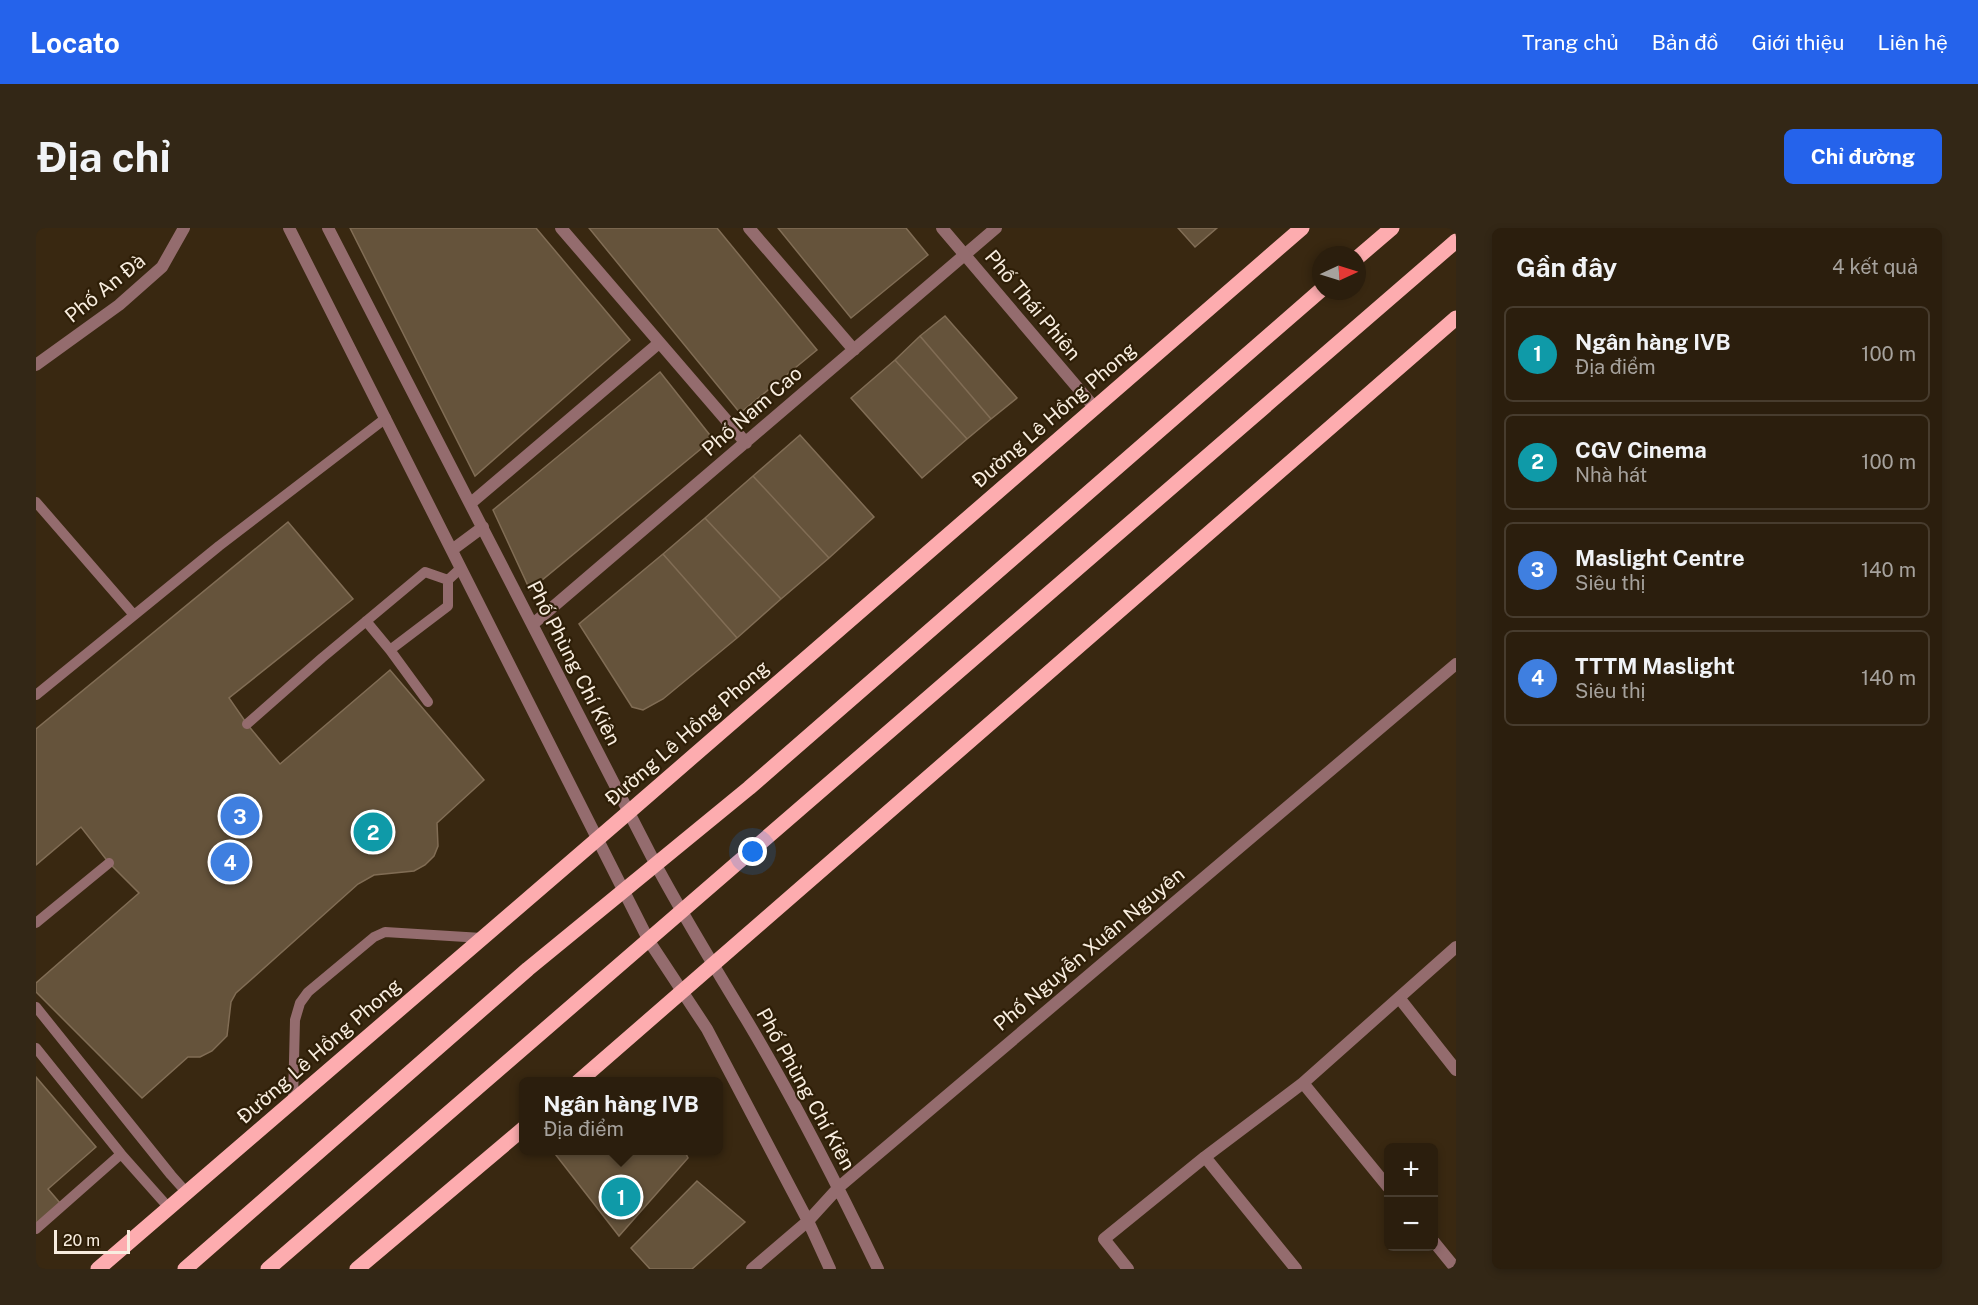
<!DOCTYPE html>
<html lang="vi">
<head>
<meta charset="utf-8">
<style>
	body { margin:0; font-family:"Public Sans",sans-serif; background:#332716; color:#f1f3f6 }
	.controls { position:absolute; right:18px; bottom:18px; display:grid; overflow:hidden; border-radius:9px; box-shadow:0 3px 9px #0003 }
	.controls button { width:54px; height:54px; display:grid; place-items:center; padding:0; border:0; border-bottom:2px solid #473c2e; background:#2b1e0d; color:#f1f3f6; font:30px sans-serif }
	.compass { position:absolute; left:1276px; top:18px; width:54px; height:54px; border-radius:50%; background:#2b1e0d; box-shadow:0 3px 9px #0003; rotate:86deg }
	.scale { position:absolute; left:18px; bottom:15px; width:76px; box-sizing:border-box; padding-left:6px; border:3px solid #f8eddf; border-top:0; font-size:16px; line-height:21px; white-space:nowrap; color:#f8eddf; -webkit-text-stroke:4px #2e1e07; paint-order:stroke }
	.you { position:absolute; left:717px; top:624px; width:21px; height:21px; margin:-15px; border:4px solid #fff; border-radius:50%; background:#1a73e8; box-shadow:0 0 0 9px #1a73e833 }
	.badge { display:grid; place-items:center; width:39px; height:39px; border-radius:50%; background:#2563eb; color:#fff; font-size:20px; font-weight:700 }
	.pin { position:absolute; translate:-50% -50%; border:3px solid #fff; box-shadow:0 2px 6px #0006 }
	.popup { position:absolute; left:483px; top:849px; width:204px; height:78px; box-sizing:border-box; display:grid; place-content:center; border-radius:9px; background:#2b1e0d; filter:drop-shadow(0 2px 4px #0005); font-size:20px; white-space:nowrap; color:#a6a29d }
	.popup b { font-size:22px; color:#f1f3f6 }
	.popup::after { content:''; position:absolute; left:50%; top:100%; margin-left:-12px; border:12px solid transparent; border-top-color:#2b1e0d }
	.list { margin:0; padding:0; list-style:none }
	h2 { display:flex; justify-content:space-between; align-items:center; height:78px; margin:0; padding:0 24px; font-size:26px }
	h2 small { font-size:20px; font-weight:400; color:#a6a29d }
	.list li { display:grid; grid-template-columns:39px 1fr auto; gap:18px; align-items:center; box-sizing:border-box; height:96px; margin:0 12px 12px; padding:0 12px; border:2px solid #473c2e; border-radius:9px }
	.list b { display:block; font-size:22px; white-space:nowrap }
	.list p { margin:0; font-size:20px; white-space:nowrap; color:#a6a29d }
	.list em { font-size:20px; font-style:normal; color:#a6a29d }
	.map { position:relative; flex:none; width:1420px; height:1041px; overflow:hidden; border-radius:9px }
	header { display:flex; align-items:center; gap:36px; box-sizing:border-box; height:84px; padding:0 30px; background:#2563eb; color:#fff }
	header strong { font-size:28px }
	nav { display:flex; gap:33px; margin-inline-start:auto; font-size:21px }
	.intro { display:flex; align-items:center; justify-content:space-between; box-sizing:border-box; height:144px; padding:0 36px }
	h1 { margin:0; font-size:42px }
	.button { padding:15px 27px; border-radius:9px; background:#2563eb; color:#fff; font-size:21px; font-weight:700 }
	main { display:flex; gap:36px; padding:0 36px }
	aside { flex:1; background:#2b1e0d; border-radius:9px; box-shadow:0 3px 9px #0003 }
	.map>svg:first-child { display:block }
	.building { fill:#65533b; stroke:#816d55; stroke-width:1.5 }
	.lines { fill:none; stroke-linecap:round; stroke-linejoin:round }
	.service { stroke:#946c6e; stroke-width:10 }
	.minor { stroke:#946c6e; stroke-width:12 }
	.tertiary { stroke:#946c6e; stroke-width:12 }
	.primary { stroke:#fdacaf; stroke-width:15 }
	.labels { text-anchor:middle; stroke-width:4.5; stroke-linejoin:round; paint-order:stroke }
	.street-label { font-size:20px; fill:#f8eddf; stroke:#2e1e07 }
</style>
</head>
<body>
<header>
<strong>Locato</strong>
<nav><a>Trang chủ</a><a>Bản đồ</a><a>Giới thiệu</a><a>Liên hệ</a></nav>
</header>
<div class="intro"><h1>Địa chỉ</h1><a class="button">Chỉ đường</a></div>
<main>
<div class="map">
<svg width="1420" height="1041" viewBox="0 0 1420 1041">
	<rect width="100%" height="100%" fill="#392811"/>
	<path class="building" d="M314,0H500L594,112L439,248Z
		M553,0H681L781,122L704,185Z
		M742,0H870L892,27L815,90Z
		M1142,0H1181L1159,19Z
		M909,88L981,170L955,191L884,108Z
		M884,108L955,191L931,211L859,132Z
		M859,132L931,211L886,250L815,170Z
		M624,144L677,211L494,362L457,282Z
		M764,207L838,289L793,330L717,248Z
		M717,248L793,330L745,371L669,290Z
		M669,290L745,371L701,410L627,326Z
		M252,294L317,371L193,470L211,496L244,536L354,442L448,552L401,595L402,618L398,628L389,637L378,643L338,647L322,656L200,765L195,774L191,808L176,823L164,829H152L106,870L0,764V755L103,665L73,635L45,599L0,637V501Z
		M627,326L701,410L627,471L607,482L596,479L543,396Z
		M0,849L60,919L12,961L24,975L0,996Z
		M516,922H648L652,930L583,1008Z
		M661,953L709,994L656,1041H614L595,1020Z"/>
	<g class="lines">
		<path class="service" d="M0,274L98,387
			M330,393L354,422L392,474
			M354,422L412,378V352L425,340
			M0,467L183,318L350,190
			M211,496L286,430L389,344L412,352
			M0,695L73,635
			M0,779L135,947L151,965
			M0,820L85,926L133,980
			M257,873L259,792L264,775L272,764L338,709L349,704L446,710
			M0,1001L85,926"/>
		<path class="minor" d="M253,0L613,713L671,801L772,993L794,1041
			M292,0L620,637C648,689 679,740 710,791C758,871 801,956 842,1041
			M525,0L710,215
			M713,0L818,122
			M0,137L83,77L126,39L148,0
			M435,275L623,115
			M416,322L447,299
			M497,396L960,0
			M1364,771L1420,842
			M1267,855L1420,719
			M1169,929L1267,855L1352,959
			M1068,1011L1169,929L1260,1041
			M1068,1011L1092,1041
			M1398,1014L1420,1041
			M716,1041L772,993L803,959L1420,436"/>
		<path class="tertiary" d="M906,0L1058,179"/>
		<path class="primary" d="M1321,30L1356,0
			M542,854L1420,90
			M62,1041L594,583L1266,0
			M149,1041L492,741L713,560L1285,62
			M232,1041L1420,13
			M321,1041L488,900"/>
	</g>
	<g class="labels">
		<g class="street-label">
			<text transform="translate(69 60) rotate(-39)" y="7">Phố An Đà</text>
			<text transform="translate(997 77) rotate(50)" y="7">Phố Thái Phiên</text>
			<text transform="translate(716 183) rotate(-41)" y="7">Phố Nam Cao</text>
			<text transform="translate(1018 187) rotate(-41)" y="7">Đường Lê Hồng Phong</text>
			<text transform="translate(538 435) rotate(63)" y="7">Phố Phùng Chí Kiên</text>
			<text transform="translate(651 505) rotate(-41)" y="7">Đường Lê Hồng Phong</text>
			<text transform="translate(1053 721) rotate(-40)" y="7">Phố Nguyễn Xuân Nguyên</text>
			<text transform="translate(283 823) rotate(-41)" y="7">Đường Lê Hồng Phong</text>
			<text transform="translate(770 861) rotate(61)" y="7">Phố Phùng Chí Kiên</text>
		</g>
	</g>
</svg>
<div class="controls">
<button>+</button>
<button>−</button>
</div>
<svg class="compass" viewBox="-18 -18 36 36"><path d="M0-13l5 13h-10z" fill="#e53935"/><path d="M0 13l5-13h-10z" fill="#a6a29d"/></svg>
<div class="scale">20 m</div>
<div class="you"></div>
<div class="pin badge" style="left:585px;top:969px;background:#0f9aa8">1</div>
<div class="popup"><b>Ngân hàng IVB</b>Địa điểm</div>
<div class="pin badge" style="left:337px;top:604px;background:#0f9aa8">2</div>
<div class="pin badge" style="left:204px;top:588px;background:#3f7fe0">3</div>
<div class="pin badge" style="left:194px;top:634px;background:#3f7fe0">4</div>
</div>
<aside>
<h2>Gần đây<small>4 kết quả</small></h2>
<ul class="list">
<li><span class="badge" style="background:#0f9aa8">1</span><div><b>Ngân hàng IVB</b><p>Địa điểm</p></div><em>100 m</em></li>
<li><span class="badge" style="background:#0f9aa8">2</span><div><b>CGV Cinema</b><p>Nhà hát</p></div><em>100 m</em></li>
<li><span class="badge" style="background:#3f7fe0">3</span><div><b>Maslight Centre</b><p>Siêu thị</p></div><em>140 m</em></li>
<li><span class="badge" style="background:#3f7fe0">4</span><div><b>TTTM Maslight</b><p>Siêu thị</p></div><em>140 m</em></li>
</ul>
</aside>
</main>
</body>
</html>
